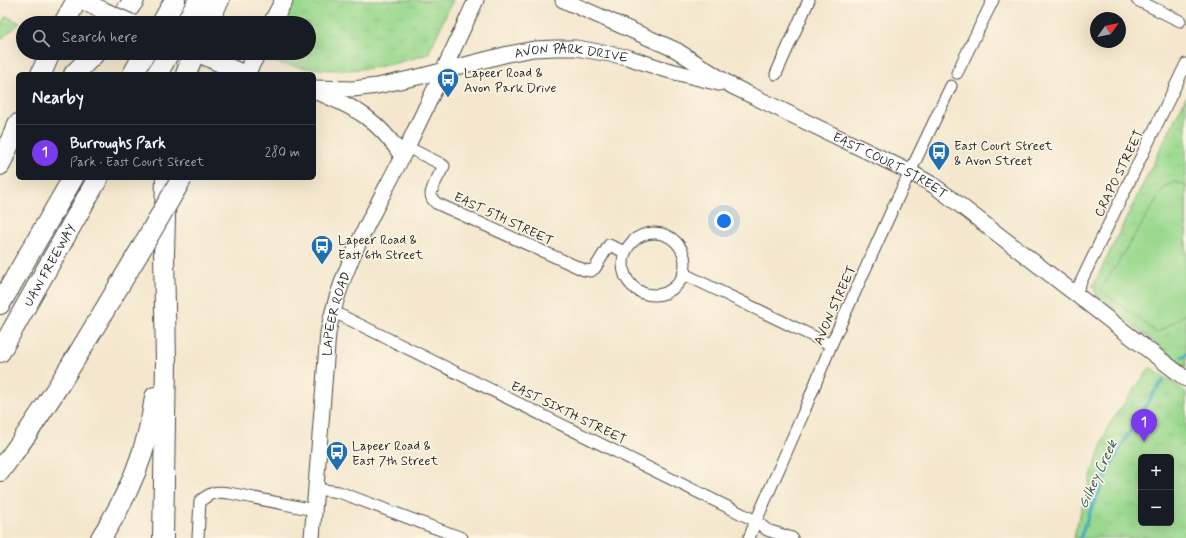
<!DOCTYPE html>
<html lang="en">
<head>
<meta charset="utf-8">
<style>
	body { margin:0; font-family:Mynerve,sans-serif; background:#20242c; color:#f1f3f6 }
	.controls { position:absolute; right:12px; bottom:12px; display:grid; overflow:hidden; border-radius:6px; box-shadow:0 4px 16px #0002 }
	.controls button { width:36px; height:36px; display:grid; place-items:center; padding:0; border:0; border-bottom:1px solid #363941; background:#171b24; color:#f1f3f6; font:20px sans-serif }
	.compass { position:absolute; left:1090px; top:12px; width:36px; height:36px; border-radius:50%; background:#171b24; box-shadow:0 4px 16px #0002; rotate:57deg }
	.you { position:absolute; left:724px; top:221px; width:14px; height:14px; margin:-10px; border:3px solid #fff; border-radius:50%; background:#1a73e8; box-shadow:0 0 0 6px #1a73e833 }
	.badge { display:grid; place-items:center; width:26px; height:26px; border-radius:50%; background:#7c3aed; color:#fff; font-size:13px; font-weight:700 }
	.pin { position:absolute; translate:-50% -33px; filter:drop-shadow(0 1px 2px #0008) }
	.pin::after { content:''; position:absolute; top:21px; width:14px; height:12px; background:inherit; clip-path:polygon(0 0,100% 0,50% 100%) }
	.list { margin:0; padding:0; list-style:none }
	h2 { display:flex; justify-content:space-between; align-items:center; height:52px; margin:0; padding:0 16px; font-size:17px }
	h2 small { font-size:13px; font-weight:400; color:#9ea1a6 }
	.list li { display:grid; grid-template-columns:26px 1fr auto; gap:12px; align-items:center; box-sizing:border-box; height:56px; padding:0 16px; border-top:1px solid #363941 }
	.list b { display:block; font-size:15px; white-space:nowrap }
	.list p { margin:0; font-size:13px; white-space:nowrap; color:#9ea1a6 }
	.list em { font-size:13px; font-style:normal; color:#9ea1a6 }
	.icon { flex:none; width:22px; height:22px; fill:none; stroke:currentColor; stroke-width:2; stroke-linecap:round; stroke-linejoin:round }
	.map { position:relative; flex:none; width:1186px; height:538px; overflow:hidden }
	.search { position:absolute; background:#171b24; box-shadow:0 4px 16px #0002; left:16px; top:16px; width:300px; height:44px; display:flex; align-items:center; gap:10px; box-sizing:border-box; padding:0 14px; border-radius:22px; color:#9ea1a6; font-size:15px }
	.panel { position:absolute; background:#171b24; box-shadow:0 4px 16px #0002; left:16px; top:72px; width:300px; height:108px; border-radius:6px }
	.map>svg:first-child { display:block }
	.grass { fill:url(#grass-tufts); stroke:#62825c; fill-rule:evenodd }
	.pitch { fill:#99d88d; stroke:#62825c }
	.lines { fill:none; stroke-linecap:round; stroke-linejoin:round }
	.stream { stroke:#40abbf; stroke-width:3.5 }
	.minor-casing { stroke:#494743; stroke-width:13 }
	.secondary-casing { stroke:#494743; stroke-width:17 }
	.primary-casing { stroke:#494743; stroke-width:19 }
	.motorway-casing { stroke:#494743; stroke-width:22 }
	.minor { stroke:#fff; stroke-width:11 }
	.secondary { stroke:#fff; stroke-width:15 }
	.primary { stroke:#fff; stroke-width:17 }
	.motorway { stroke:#fff; stroke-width:20 }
	.primary-bridge-casing { stroke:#494743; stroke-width:19; stroke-linecap:butt }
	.motorway-bridge-casing { stroke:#494743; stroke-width:22; stroke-linecap:butt }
	.primary-bridge { stroke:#fff; stroke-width:17 }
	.motorway-bridge { stroke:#fff; stroke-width:20 }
	.labels { text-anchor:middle; stroke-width:3.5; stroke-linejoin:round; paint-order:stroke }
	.street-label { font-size:13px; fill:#2b2b2b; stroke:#fcf5e5 }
	.poi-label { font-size:13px; fill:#2b2b2b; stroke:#fcf5e5; text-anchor:start }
	.water-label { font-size:14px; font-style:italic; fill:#335e66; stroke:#fcf5e5 }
</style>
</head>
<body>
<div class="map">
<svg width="1186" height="538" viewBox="0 0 1186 538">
	<defs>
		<pattern id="grass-tufts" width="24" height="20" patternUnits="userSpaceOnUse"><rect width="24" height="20" fill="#99d88d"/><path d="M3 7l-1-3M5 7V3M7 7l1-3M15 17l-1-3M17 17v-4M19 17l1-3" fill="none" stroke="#84ba7a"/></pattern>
	</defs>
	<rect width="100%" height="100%" fill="#fcf5e5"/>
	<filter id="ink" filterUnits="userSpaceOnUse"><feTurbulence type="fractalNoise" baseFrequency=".025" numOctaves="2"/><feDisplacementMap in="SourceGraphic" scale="8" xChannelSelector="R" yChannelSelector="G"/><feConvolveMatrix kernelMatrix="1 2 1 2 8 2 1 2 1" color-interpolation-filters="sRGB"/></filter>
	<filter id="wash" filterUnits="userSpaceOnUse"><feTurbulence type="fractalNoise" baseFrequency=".012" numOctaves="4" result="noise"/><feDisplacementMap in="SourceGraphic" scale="16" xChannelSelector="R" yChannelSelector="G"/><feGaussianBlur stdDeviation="0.9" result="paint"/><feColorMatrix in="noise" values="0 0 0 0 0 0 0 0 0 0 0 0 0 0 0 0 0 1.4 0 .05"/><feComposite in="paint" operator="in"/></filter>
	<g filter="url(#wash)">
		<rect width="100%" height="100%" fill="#f4e7cd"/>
		<path class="grass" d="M295,0H453L428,54C411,59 394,64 377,67C337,73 303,69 264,60L268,53H309V23H283Z
			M6,16L20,23L0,40V26Z
			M1186,97V368L1097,296L1093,286Z
			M1150,368L1186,392V538H1074L1075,532L1091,476L1108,426ZM1141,457H1171V523H1141Z"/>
		<path class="pitch" d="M1177,182L1186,186V314L1157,333L1101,290L1165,186Z"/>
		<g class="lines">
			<path class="stream" d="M1182,357L1186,354
				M1080,538L1092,507L1111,465L1126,438L1154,392L1163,381"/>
		</g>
	</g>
	<g filter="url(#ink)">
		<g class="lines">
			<g class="minor-casing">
				<path id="minor" d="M1137,0L1180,21
					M957,73L993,0
					M776,74L809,0
					M407,147L441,164L444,166C440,173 432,187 431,194C431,198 433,200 436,203L584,270L591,271L595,268L609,245L625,252
					M623 264a31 31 0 1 1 62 0a31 31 0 1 1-62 0Z
					M684,274L831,345
					M1075,294L1186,64
					M332,311L756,521L767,530L792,538
					M316,489L339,492L462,538
					M198,538L200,501C212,492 215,491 229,493L314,510
					M749,538L756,521L803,414L831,345L892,210L951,86"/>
			</g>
			<g class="secondary-casing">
				<g id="secondary">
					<path id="s1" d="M563,0L676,50L732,86L910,172L933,185L952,199L1186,379"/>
					<path id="s2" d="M314,88L353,89L377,86L418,77L508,54L534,49L556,48H576L627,57L663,69L719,83"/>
					<path d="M317,92C357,108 378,120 402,156"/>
					<path id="s3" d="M312,538L328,333C340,269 373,214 402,157C428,105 452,52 476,0"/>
				</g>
			</g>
			<g class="primary-casing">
				<path id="primary" d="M81,0L104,11
					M272,23L284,0
					M197,53L244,74
					M246,74L257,53"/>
			</g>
			<g class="motorway-casing">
				<g id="motorway">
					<path d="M64,23L77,0"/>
					<path d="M118,23L134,0"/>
					<path d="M162,23L175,0"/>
					<path d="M186,23L199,0"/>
					<path d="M207,23L219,0"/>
					<path d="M41,74L50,53"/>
					<path d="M74,74L95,53"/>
					<path d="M133,74L145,53"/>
					<path d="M157,74L169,53"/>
					<path d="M186,74L194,53"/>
					<path d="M0,165L18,124"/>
					<path d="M0,304L73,178"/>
					<path id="s4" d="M0,352L98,178"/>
					<path d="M0,471C52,402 94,327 138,254"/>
					<path d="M101,538C129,494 148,450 155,397"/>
					<path d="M163,538L166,362L164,254L166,178"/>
				</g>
			</g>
			<use href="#minor" class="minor"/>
			<use href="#secondary" class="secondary"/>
			<use href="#primary" class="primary"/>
			<use href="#motorway" class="motorway"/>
			<g class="primary-bridge-casing">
				<path id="primary-bridge" d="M104,11L131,23"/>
			</g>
			<g class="motorway-bridge-casing">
				<path id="motorway-bridge" d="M138,254L182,178"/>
			</g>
			<use href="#primary-bridge" class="primary-bridge"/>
			<use href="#motorway-bridge" class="motorway-bridge"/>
		</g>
	</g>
	<defs>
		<g id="bus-pin" transform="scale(1.15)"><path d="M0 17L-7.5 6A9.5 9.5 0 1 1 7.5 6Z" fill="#1f6fb2" stroke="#fcf5e5"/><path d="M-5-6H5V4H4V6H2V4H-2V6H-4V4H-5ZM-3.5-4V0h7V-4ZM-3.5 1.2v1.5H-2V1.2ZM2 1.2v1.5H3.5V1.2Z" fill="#fff"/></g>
	</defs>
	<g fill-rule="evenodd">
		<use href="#bus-pin" x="448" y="79"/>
		<use href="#bus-pin" x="939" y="152"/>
		<use href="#bus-pin" x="322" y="246"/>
		<use href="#bus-pin" x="337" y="452"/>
	</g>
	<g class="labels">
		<g class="street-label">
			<text dy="5" stroke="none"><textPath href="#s2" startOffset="262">AVON PARK DRIVE</textPath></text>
			<text dy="5" stroke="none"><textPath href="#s1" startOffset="367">EAST COURT STREET</textPath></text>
			<text transform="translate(1118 173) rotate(-64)" y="5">CRAPO STREET</text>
			<text transform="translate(504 218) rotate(25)" y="5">EAST 5TH STREET</text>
			<text dy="5" stroke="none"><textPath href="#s4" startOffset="100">UAW FREEWAY</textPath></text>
			<text transform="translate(834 305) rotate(-66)" y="5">AVON STREET</text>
			<text dy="5" stroke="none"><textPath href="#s3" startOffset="226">LAPEER ROAD</textPath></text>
			<text transform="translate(569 412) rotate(26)" y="5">EAST SIXTH STREET</text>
		</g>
		<g class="poi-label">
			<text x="464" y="77">Lapeer Road &amp;<tspan x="464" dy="15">Avon Park Drive</tspan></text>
			<text x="954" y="150">East Court Street<tspan x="954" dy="15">&amp; Avon Street</tspan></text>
			<text x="338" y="244">Lapeer Road &amp;<tspan x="338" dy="15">East 6th Street</tspan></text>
			<text x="352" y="450">Lapeer Road &amp;<tspan x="352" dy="15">East 7th Street</tspan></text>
		</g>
		<g class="water-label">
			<text transform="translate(1097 474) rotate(-65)" y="5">Gilkey Creek</text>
		</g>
	</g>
</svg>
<div class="controls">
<button>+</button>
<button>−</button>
</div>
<svg class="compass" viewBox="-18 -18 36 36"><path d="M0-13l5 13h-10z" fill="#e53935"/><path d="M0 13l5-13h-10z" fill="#9ea1a6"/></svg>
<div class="you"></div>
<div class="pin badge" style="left:1144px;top:442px">1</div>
<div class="search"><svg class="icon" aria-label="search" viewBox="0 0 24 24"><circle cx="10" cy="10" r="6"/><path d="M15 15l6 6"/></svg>Search here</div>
<section class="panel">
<h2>Nearby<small></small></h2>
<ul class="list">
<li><span class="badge">1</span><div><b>Burroughs Park</b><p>Park · East Court Street</p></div><em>280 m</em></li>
</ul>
</section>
</div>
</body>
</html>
